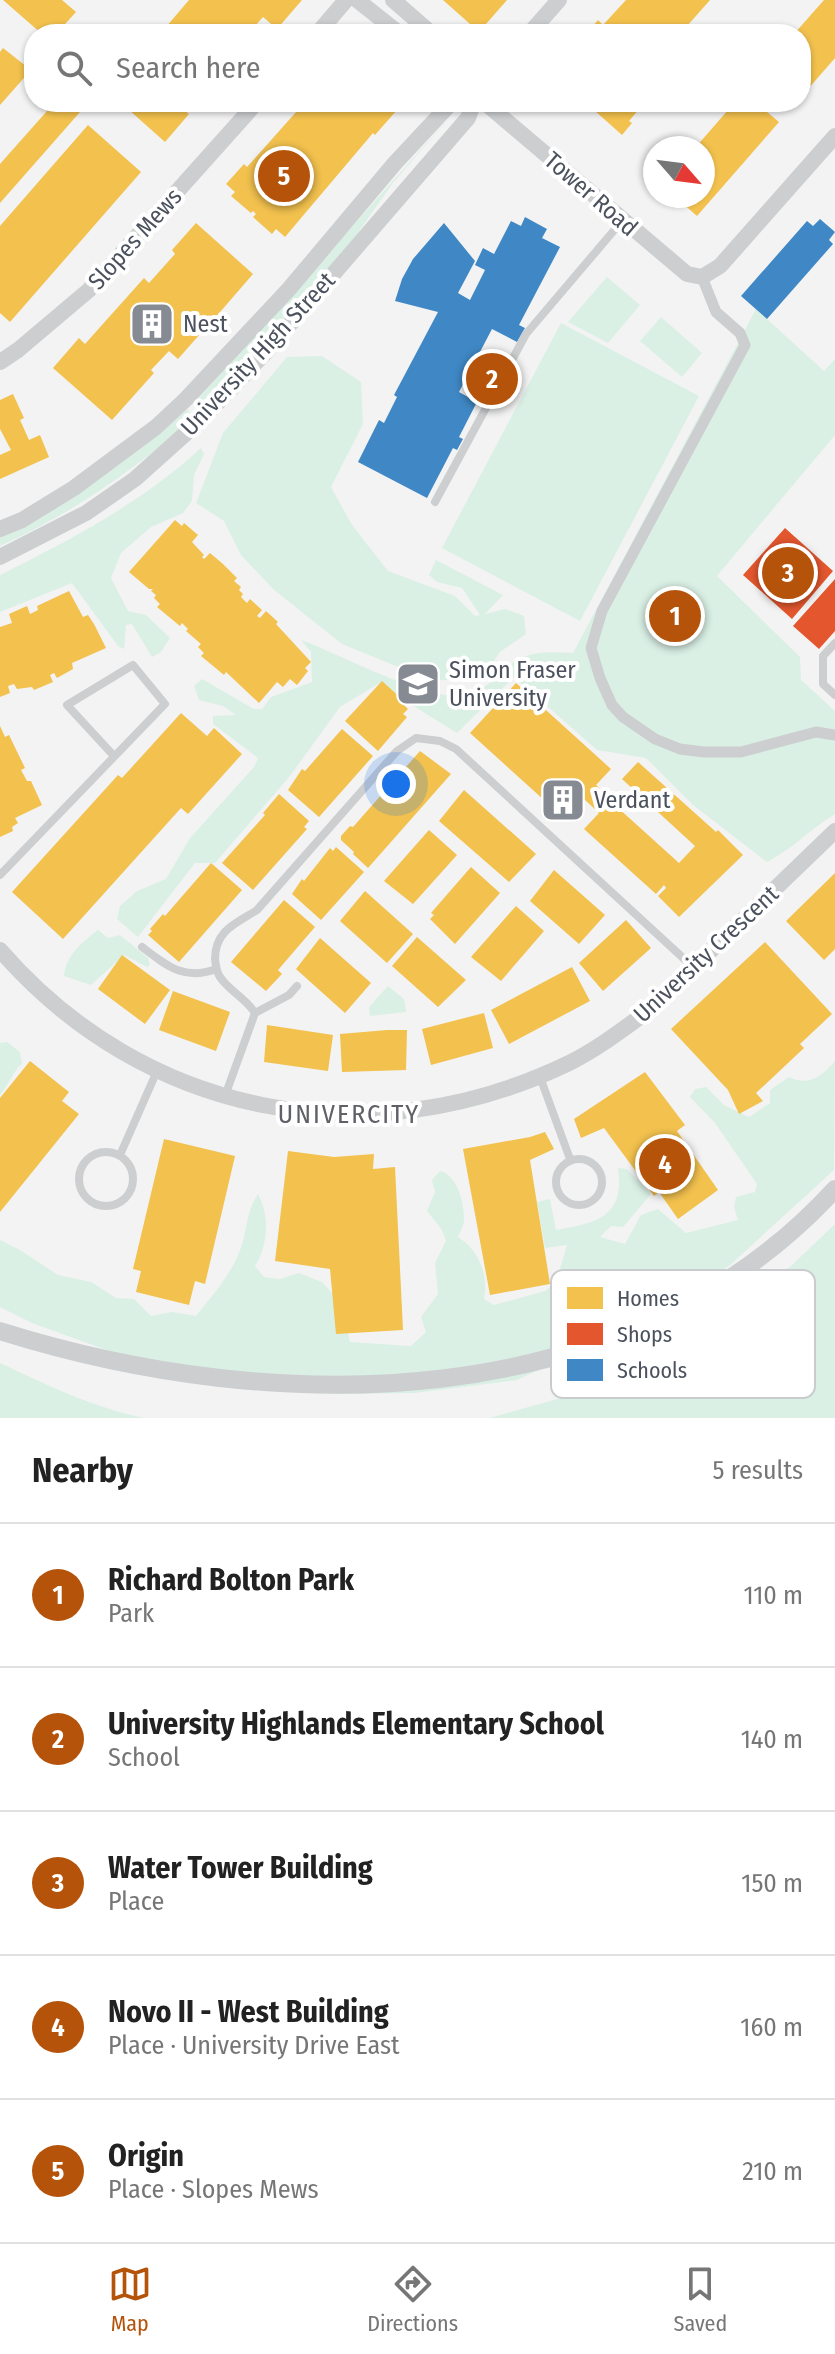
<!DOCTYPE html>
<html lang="en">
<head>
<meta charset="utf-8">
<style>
	body { margin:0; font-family:"Fira Sans Condensed",sans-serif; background:#f2f2f2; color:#222 }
	.compass { position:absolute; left:643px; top:136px; width:72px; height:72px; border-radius:50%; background:#fff; box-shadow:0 2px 6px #0004; rotate:118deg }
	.you { position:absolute; left:396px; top:784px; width:28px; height:28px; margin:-20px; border:6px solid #fff; border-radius:50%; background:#1a73e8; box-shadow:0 0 0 12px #1a73e833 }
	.badge { display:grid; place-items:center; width:52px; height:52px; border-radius:50%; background:#b45309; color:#fff; font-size:26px; font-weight:700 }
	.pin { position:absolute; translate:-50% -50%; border:4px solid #fff; box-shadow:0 2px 8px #0006 }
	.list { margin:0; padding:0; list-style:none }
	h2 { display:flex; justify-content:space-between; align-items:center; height:104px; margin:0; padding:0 32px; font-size:34px }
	h2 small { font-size:26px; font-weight:400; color:#767676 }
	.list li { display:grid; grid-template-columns:52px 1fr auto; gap:24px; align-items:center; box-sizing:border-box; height:144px; padding:0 32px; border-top:2px solid #e0e0e0 }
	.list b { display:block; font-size:30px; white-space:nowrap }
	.list p { margin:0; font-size:26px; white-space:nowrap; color:#767676 }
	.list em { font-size:26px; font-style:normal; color:#767676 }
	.icon { flex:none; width:44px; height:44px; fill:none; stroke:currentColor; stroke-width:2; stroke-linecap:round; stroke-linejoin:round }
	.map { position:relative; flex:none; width:835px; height:1418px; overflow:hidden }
	.search { position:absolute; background:#fff; box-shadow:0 2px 6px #0004; left:24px; right:24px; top:24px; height:88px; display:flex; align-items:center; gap:20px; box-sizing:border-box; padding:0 28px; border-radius:32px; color:#767676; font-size:30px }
	.sheet { height:824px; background:#fff }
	nav { display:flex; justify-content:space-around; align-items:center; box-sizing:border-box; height:112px; border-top:2px solid #e0e0e0; background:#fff; font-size:22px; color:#767676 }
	nav a { display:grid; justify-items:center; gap:4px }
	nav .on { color:#b45309 }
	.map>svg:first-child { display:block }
	.green { fill:#daf0e5 }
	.homes { fill:#f2c14e }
	.shops { fill:#e4572e }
	.schools { fill:#3f88c5 }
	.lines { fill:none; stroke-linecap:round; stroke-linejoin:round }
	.service { stroke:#cdced0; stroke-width:8 }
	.pedestrian { stroke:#cdced0; stroke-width:11 }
	.minor { stroke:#cdced0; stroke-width:16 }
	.tertiary { stroke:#cdced0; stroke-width:18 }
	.labels { text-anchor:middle; stroke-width:8; stroke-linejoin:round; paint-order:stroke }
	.street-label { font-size:24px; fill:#4b525e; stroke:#fff }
	.poi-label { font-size:24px; fill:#4b525e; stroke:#fff; text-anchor:start }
	.neighbourhood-label { font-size:26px; letter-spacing:2px; fill:#5f6166; stroke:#fff }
	.key { fill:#fff; stroke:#c9cbcf; stroke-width:2 }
	.key-label { font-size:22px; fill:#4b525e }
</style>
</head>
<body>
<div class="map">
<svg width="835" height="1418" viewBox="0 0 835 1418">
	<rect width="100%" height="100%" fill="#f3f3f3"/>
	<path class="green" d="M450,117L392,184L353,240L203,408L197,400Z
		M607,277L640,305L608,343L568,322Z
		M756,309L824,371L835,359V435L717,576L800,657L801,680L835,711V814C809,830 794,848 767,862L693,805L646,758L597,750L514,677L457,733L378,684L340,707L290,776L215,863H195L138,937L117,919L120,906L137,891L166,879L190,838L254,767L258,758L213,724V716L236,715L223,706L199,700L194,686L202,679L254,709H262L271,697L312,682L311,652L301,640C339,653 433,706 469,694C489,688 498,674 514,662C531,650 553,652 573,653Z
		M661,317L702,353L682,377L640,341Z
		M561,323L699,396L580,621L442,548Z
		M322,356L361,382L363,424L331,487L352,525L388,571L455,596L475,616L480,615L462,588L437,582L429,575L436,560L503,595L485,614L505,609L524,616L526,634L500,652L489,669L467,680H431L391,664L342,644L273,589L241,555L224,521L196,503L223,433L287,357Z
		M187,409L194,418C135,469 72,514 0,546V535C67,499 131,462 187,409Z
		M201,448L204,454L194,475L192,501L183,513L151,527L121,553L111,578L128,611L146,615L170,638L161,652L152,657L132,624L126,625L124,649L118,646L72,583L0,612V575C72,539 141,503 201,448Z
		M98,930L108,938L120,935L148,958L150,965L147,967L124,955L91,985L64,976C66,955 82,942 98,930Z
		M388,986L404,999L406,1012L370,1016L369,1007Z
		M7,1042L20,1052L22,1064L18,1067L0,1096V1043Z
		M835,1061L834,1170L729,1266L626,1330L517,1380L415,1393L334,1394L181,1377L32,1323L0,1307V1240L20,1250L58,1275L91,1282L116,1298L134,1299L151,1316L172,1312L196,1316C211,1297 229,1277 239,1253C248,1232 244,1216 258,1194C270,1215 268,1246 255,1266L264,1277L280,1279L299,1273L322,1282L342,1304L350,1342L411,1346L426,1332L421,1317L438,1294L435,1263L446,1241L442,1230L427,1211L435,1192L432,1180L440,1171C457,1175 464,1202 464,1218C465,1224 460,1231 458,1237C479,1250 489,1276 484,1299L494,1305L545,1291L556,1282L567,1245L545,1248L537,1202L550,1199L556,1230C597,1223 625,1217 618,1168L627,1169L651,1194L623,1227L611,1226L600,1237L625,1244L641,1215L658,1209L686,1233L738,1220L734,1207L736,1197L755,1192L757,1184L715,1123L690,1097L695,1089L706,1087L724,1105L749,1117L770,1103V1090L789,1077C809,1087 822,1076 835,1061Z
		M835,1224V1418H489L586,1391L702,1331L791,1266Z
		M0,1363C47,1385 92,1407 144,1418H0Z"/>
	<path class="homes" d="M3,0H62L76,12L56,34H42Z
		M189,0H302L277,29L263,17L248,34H160Z
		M443,0H507L479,32Z
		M626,0H710L680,34H586L598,20L603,25Z
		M824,0H835V58L801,97V34H794Z
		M3,48L31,70L0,105V52Z
		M55,102H68L80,112L0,203V164Z
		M120,102H189L183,109L189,114L165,142Z
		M305,102H404L375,135L373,133L285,237L276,229L272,234L253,217L256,214L253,211L251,213L231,196L235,192L226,184L244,164L247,167Z
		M585,102H651L643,111L640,108L629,121L632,123L622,135Z
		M735,102H755L779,122L697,216L674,196H703V148H695Z
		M88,125L141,172L10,322L0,313V226Z
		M196,223L253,274L214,319L209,315L195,330L200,334L178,359L169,351L151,370L154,373L112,420L53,368L79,338L85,344L144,278L149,283L175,254L172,250Z
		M13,394L24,418L20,420L29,440L40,435L49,457L0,479V455L11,450L0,429V400Z
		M175,520L182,526L184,523L198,535L192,542L204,555L202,557L204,559L210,553L223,564L237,578L234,581L241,587L239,590L243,594L241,597L247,603L250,599L262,610L257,616L260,618L266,611L278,622L276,624L311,662L305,668L308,671L297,685L290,679L283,687L277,682L259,703L226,672L224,675L201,656L204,653L198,647L201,644L186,631L188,629L182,623L180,626L157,607L160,604L154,598L156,595L151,591L153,589H149L129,572Z
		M69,591L83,617L88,615L94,624L106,648L72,663L73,669L57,678L54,673L50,675L53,682L34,690L32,687L17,689L14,684L8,686L10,693L0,697V627L12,623L9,614L27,606L30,614L38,610L37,606Z
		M382,681L404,701L402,703L408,709L403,714L407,717L378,751L345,721Z
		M516,683L611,769L596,785L605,793L601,797L604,800L606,797L679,863L695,846L622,779L638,762L716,832L718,830L743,855L679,917L658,896L666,888L664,885L656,894L584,829L599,813L584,799L565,819L470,733Z
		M181,713L207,736L214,728L242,754L188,814L181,808L63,939L12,892L118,775L122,778Z
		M0,726L5,737L9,735L25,768L21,770L27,781H31L42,805L15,818L18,823L12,827L13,831L0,837Z
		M342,729L373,756L319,817L288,790L302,769L305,771Z
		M420,751L451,774L368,868L353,854L354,852L341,840V836L350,826L353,827Z
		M464,790L536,854L509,882L439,821Z
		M279,794L309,821L304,827L307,829L253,890L222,863L265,815L263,813Z
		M429,830L457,855L413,904L384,881Z
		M336,847L364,872L321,920L292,894L302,879L304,881L330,848L333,851Z
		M211,863L242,890L179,962L148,935L152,931L150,929L163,914L165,916Z
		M471,867L500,893L455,944L430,919L434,915L431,913Z
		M554,870L605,915L579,944L530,901Z
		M835,873V949L824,960L786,921Z
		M365,891L413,934L387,963L340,921Z
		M284,900L315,927L278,970L282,974L266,991L231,962Z
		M516,906L544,931L501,981L471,957Z
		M626,920L651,948L603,991L579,963Z
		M417,937L466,980L438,1007L392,966Z
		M320,938L371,983L345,1013L296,969Z
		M765,942L832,1014L800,1044L804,1048L756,1093L763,1101L739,1114L728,1090L671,1029Z
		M122,955L170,990L145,1024L98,989Z
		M572,967L590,1001L509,1044L491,1010Z
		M173,991L230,1012L216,1051L159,1030Z
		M484,1013L493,1048L431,1065L422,1029Z
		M267,1025L333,1035L328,1071L264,1062Z
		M387,1030H407L406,1070L342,1072L340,1034Z
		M30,1061L69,1092L62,1101L79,1114L0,1212V1098Z
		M645,1072L685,1125L677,1131L718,1190L678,1219L659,1192L654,1196L604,1128L581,1138L574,1119Z
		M545,1132L554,1149L530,1160L550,1284L490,1295L463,1149L530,1137Z
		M164,1139L235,1156L205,1284L195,1281L189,1305L136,1292L141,1271L133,1269Z
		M288,1151L334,1157L374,1154L373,1169L395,1167L403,1330L336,1334L330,1269L275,1261Z"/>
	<path class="shops" d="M785,528L833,571L792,619L743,575Z
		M835,579V631L819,649L793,626Z"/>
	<path class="schools" d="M525,217L547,229L542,238L560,247L519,325L525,328L517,342L492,329L459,392L477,402L459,437L463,439L457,450L453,448L427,498L358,462L379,420L384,423L397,397L394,395L438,312L395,301L402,279L413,259L444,223L475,261L458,293L470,300L485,270L475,265L483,248L494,254L511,221L521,226Z
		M820,219L835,232L829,240L833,244L767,319L741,296L807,221L813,226Z"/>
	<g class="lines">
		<path class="service" d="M435,502L526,334L622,221
			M835,643L823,656V684L835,695
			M0,875L165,704L133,665L67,705L114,756
			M142,947C167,966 184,981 216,969
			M255,1013C246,998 229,991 220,977C216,971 216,965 215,959C215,930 237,923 257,910L397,751L416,738L440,741L456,749L694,968
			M540,1077L570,1159
			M225,1096L255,1013L289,995L297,986
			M79 1179a27 27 0 1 1 54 0a27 27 0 1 1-54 0Z
			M120,1155L157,1071
			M556 1182a23 23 0 1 1 46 0a23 23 0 1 1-46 0Z"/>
		<path class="pedestrian" d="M702,277L716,312L740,333L745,345L602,611L591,648L600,678L612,705L623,717L655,739L680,749L704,752H741L816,732L835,735"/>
		<path class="minor" d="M357,0L400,34
			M393,0L432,34
			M317,34L346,0
			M529,34L559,0
			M484,102L687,274L702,277L720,266L835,136
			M0,362L18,350L89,290L257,102
			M0,529L22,520L74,488L156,427L186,399L289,289L395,163L452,102
			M0,557L86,513L135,479L203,418L265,353L468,118L474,102
			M0,950C145,1117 369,1159 567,1064C596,1050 622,1030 648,1011L835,831"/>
		<path class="tertiary" d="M0,1331C277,1418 625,1418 835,1189"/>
	</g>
	<defs>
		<g id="building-square" transform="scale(2.3)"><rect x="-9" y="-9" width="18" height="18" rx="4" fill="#868a92" stroke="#fff"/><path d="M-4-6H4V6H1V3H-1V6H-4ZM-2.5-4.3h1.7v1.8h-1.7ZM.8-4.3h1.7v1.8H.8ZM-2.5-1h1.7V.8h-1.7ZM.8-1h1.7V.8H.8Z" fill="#fff"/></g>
		<g id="university-square" transform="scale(2.3)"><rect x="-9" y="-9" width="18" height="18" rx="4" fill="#868a92" stroke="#fff"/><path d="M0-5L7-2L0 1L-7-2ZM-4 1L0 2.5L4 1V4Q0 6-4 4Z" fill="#fff"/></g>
	</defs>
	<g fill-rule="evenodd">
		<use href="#building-square" x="152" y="324"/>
		<use href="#university-square" x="418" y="684"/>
		<use href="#building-square" x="563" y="800"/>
	</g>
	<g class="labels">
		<g class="street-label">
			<text transform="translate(591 194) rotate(41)" y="8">Tower Road</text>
			<text transform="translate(135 239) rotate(-48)" y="8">Slopes Mews</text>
			<text transform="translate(258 354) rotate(-47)" y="8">University High Street</text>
			<text transform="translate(706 954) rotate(-43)" y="8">University Crescent</text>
		</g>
		<g class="poi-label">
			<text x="183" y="332">Nest</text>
			<text x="449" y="678">Simon Fraser<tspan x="449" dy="28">University</tspan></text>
			<text x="594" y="808">Verdant</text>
		</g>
		<g class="neighbourhood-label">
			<text x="349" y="1123">UNIVERCITY</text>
		</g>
	</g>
	<rect x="551" y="1270" width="264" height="128" rx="12" class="key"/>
	<rect x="567" y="1287" width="36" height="22" fill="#f2c14e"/>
	<rect x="567" y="1323" width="36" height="22" fill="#e4572e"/>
	<rect x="567" y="1359" width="36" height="22" fill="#3f88c5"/>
	<g class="key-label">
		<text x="617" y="1306">Homes</text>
		<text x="617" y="1342">Shops</text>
		<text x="617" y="1378">Schools</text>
	</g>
</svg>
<svg class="compass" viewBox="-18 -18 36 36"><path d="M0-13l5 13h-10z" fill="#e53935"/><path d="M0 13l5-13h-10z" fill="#767676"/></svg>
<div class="you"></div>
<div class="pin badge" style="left:675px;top:616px">1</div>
<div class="pin badge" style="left:492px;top:379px">2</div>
<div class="pin badge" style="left:788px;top:573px">3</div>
<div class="pin badge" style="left:665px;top:1164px">4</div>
<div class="pin badge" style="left:284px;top:176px">5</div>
<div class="search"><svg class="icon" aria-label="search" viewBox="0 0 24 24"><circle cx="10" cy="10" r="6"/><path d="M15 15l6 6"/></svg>Search here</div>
</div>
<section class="sheet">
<h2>Nearby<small>5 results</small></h2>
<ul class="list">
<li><span class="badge">1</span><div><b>Richard Bolton Park</b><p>Park</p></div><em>110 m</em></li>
<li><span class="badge">2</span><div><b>University Highlands Elementary School</b><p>School</p></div><em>140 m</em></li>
<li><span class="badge">3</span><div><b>Water Tower Building</b><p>Place</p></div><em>150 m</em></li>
<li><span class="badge">4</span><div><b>Novo II - West Building</b><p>Place · University Drive East</p></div><em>160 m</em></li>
<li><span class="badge">5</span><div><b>Origin</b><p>Place · Slopes Mews</p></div><em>210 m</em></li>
</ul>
</section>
<nav>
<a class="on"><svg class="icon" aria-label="map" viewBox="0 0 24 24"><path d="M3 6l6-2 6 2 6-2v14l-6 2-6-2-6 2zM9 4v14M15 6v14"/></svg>Map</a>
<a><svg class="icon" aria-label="directions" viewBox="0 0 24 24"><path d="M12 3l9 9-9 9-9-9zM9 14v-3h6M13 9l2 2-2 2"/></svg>Directions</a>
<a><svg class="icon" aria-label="saved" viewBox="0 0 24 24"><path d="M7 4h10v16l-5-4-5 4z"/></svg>Saved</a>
</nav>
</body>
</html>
